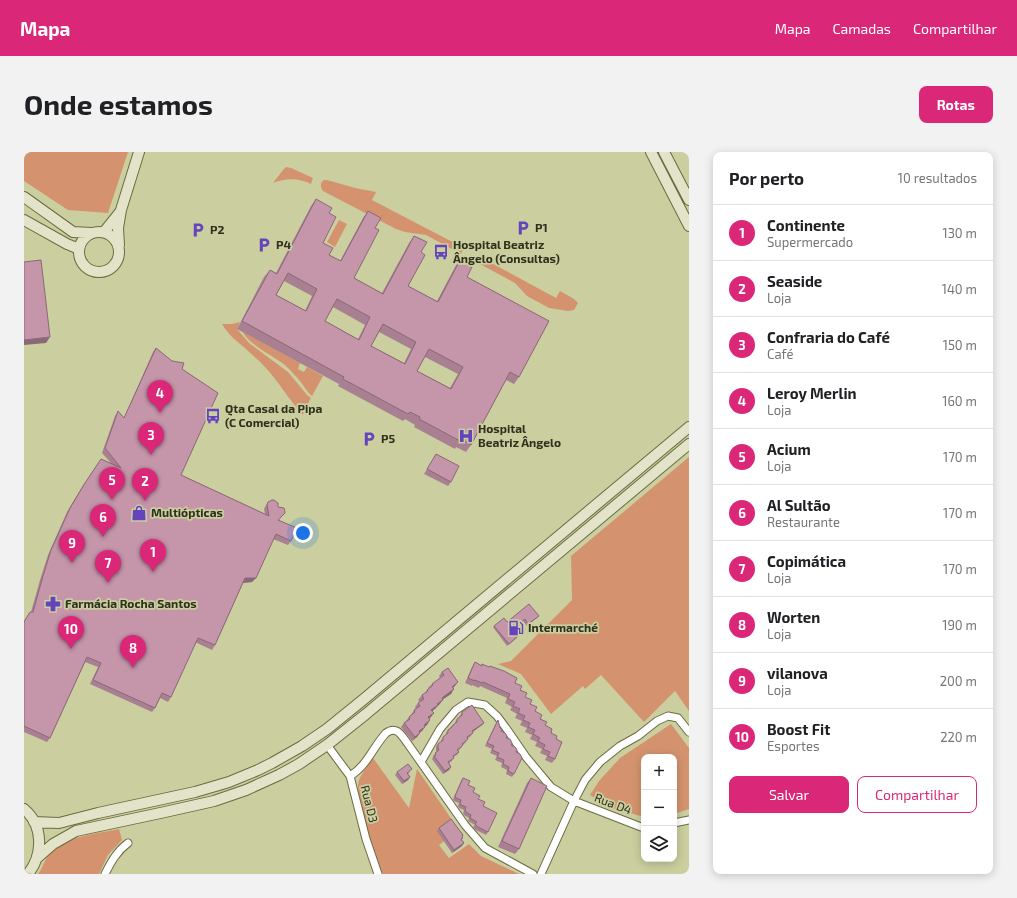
<!DOCTYPE html>
<html lang="pt">
<head>
<meta charset="utf-8">
<style>
	body { margin:0; font-family:"Exo 2",sans-serif; background:#f2f2f2; color:#202124 }
	.controls { position:absolute; right:12px; bottom:12px; display:grid; overflow:hidden; border-radius:8px; box-shadow:0 2px 10px #0003 }
	.controls button { width:36px; height:36px; display:grid; place-items:center; padding:0; border:0; border-bottom:1px solid #e0e0e0; background:#fff; color:#202124; font:20px sans-serif }
	.you { position:absolute; left:279px; top:381px; width:14px; height:14px; margin:-10px; border:3px solid #fff; border-radius:50%; background:#1a73e8; box-shadow:0 0 0 6px #1a73e833 }
	.badge { display:grid; place-items:center; width:26px; height:26px; border-radius:50%; background:#db2777; color:#fff; font-size:13px; font-weight:700 }
	.pin { position:absolute; translate:-50% -33px; filter:drop-shadow(0 1px 2px #0008) }
	.pin::after { content:''; position:absolute; top:21px; width:14px; height:12px; background:inherit; clip-path:polygon(0 0,100% 0,50% 100%) }
	.list { margin:0; padding:0; list-style:none }
	h2 { display:flex; justify-content:space-between; align-items:center; height:52px; margin:0; padding:0 16px; font-size:17px }
	h2 small { font-size:13px; font-weight:400; color:#757577 }
	.list li { display:grid; grid-template-columns:26px 1fr auto; gap:12px; align-items:center; box-sizing:border-box; height:56px; padding:0 16px; border-top:1px solid #e0e0e0 }
	.list b { display:block; font-size:15px; white-space:nowrap }
	.list p { margin:0; font-size:13px; white-space:nowrap; color:#757577 }
	.list em { font-size:13px; font-style:normal; color:#757577 }
	.actions { display:flex; gap:8px; padding:12px 16px }
	.actions a { flex:1; padding:9px 0; border:1px solid #db2777; border-radius:8px; text-align:center; font-size:14px; color:#db2777 }
	.actions .main { background:#db2777; color:#fff }
	.icon { flex:none; width:22px; height:22px; fill:none; stroke:currentColor; stroke-width:2; stroke-linecap:round; stroke-linejoin:round }
	.map { position:relative; flex:none; width:665px; height:722px; overflow:hidden; border-radius:8px }
	header { display:flex; align-items:center; gap:24px; box-sizing:border-box; height:56px; padding:0 20px; background:#db2777; color:#fff }
	header strong { font-size:19px }
	nav { display:flex; gap:22px; margin-inline-start:auto; font-size:14px }
	.intro { display:flex; align-items:center; justify-content:space-between; box-sizing:border-box; height:96px; padding:0 24px }
	h1 { margin:0; font-size:28px }
	.button { padding:10px 18px; border-radius:8px; background:#db2777; color:#fff; font-size:14px; font-weight:700 }
	main { display:flex; gap:24px; padding:0 24px }
	aside { flex:1; background:#fff; border-radius:8px; box-shadow:0 2px 10px #0003 }
	.map>svg:first-child { display:block }
	.green { fill:#d4936e }
	.lines { fill:none; stroke-linecap:round; stroke-linejoin:round }
	.minor-casing { stroke:#6a6c40; stroke-width:9 }
	.secondary-casing { stroke:#6a6c40; stroke-width:12 }
	.minor { stroke:#fff; stroke-width:7 }
	.secondary { stroke:#e2e3c8; stroke-width:10 }
	.wall { fill:#a98092; fill-rule:evenodd }
	.shaded-wall { fill:#8a6877 }
	.building { fill:#c595aa; stroke:#8a6877; fill-rule:evenodd }
	.labels { text-anchor:middle; stroke-width:3.5; stroke-linejoin:round; paint-order:stroke }
	.poi-label { font-size:12px; font-weight:bold; fill:#2f301d; stroke:#cbce9e; text-anchor:start }
	.street-label { font-size:12px; fill:#2f301d; stroke:#cbce9e }
</style>
</head>
<body>
<header>
<strong>Mapa</strong>
<nav><a>Mapa</a><a>Camadas</a><a>Compartilhar</a></nav>
</header>
<div class="intro"><h1>Onde estamos</h1><a class="button">Rotas</a></div>
<main>
<div class="map">
<svg width="665" height="722" viewBox="0 0 665 722">
	<rect width="100%" height="100%" fill="#cbce9e"/>
	<path class="green" d="M0,0H104L84,61L44,58L0,29Z
		M262,15L267,16L289,26L287,32C274,26 262,26 249,31L259,18Z
		M300,28H303L331,36L352,40L348,48L440,96L437,102L402,83L381,80L372,77L299,39C296,35 296,31 300,28Z
		M315,68L323,72L311,95L303,90Z
		M460,107L532,146L536,139L550,147L554,151L550,158L544,159L525,156L503,144L491,131L456,112Z
		M216,170L213,177L225,191L264,220L284,244L287,246L280,259L279,263C265,248 255,230 241,215C235,209 229,203 223,198C213,189 205,184 198,172H208Z
		M219,180L276,211L274,217L280,220L283,215L299,224L288,244C283,240 280,234 276,229C271,223 266,218 261,213C250,204 224,192 219,180Z
		M665,305V559L651,539L620,570L577,523L561,537L559,534L527,562L497,522L474,512L487,509L548,448L547,404Z
		M647,572L665,596V657L650,662V605H620V665L584,655L566,643L575,629L596,606Z
		M349,606L385,656L393,617L435,678L415,693L425,706L445,692L457,704L495,722H359C349,701 343,679 338,657C336,649 333,641 334,633C335,623 344,614 349,606Z
		M95,677L98,688L84,703L75,722H14C18,717 20,710 23,705C38,684 72,682 95,677Z"/>
	<g class="lines">
		<g class="minor-casing">
			<path id="minor" d="M303,593L326,624L342,687L354,722
				M397,610L416,577L432,558L444,550L461,553L473,564L482,576L502,605L527,635L550,649L617,675H620
				M326,624C343,614 349,595 362,581C373,573 378,584 384,592L441,673L461,696L509,722
				M650,671L665,668
				M81,722C87,710 93,699 104,691
				M517,722L550,649L561,628L576,610L596,594L614,584L633,569L644,564L654,566L665,580"/>
		</g>
		<g class="secondary-casing">
			<path id="secondary" d="M627,0L665,74
				M640,0L665,48
				M0,45L49,80L67,81
				M0,68L43,92L55,97
				M80,80L96,60
				M55 100a20 20 0 1 1 40 0a20 20 0 1 1-40 0Z
				M95,93L94,76L97,58L115,0
				M0,657C20,674 19,703 4,722
				M10,670L35,671L74,661L171,640L205,630L234,618L248,611L278,594L303,577L340,547L665,275
				M13,706L29,692L52,679L141,660L190,649L222,638L255,623L275,612L303,593L342,562L665,292"/>
		</g>
		<use href="#minor" class="minor"/>
		<use href="#secondary" class="secondary"/>
	</g>
	<path class="wall" d="M292,47L305,61L299,91L305,103L316,109L339,66L344,59L351,76L330,126L358,141L385,91L390,84L397,100L384,134L413,149L431,115L436,108L443,125L495,225L490,232L482,228L447,293L442,300L432,295L431,297L390,275L391,273L381,267L379,269L314,234L315,232L213,177L240,125L246,118L252,121L287,54ZM260,129L288,144L281,159L252,143ZM309,155L341,173L334,187L301,169ZM355,180L387,197L380,211L347,194ZM401,205L434,222L426,236L393,219Z
		M132,196L158,217L157,323L241,362L240,357L241,355L244,350L254,355L261,361L255,368L267,389L264,393L249,387L232,426L228,430L219,431L191,493L188,498L171,490L147,545L144,550L136,546L131,556L128,560L66,532L74,515L61,510L26,586L23,590L0,580V469L6,460H7L16,428L24,403L43,360L58,335L77,307L87,311L78,301L91,264L94,259L100,266L129,200Z
		M412,302L427,330L424,334L400,322Z
		M514,465L503,474L499,469L489,478L493,486L483,494L469,475L470,474L483,470Z
		M451,510L491,531L532,587L531,607L528,611L521,608L523,604L516,601L518,597L511,594L513,590L506,587L508,583L501,580L503,576L496,573L498,569L491,566L493,562L486,558L488,555L481,551L483,546L456,534L455,536L448,533V534L441,531L448,515Z
		M418,520L431,534L429,536L427,542L419,547L416,552L408,559L407,565L405,567L403,573L401,574L398,579L396,580V581L393,585L388,589L377,575L380,571L382,569L385,565L387,563L390,558L392,557L391,555L394,551L396,550L394,548L398,543L400,542L403,538L405,536H404L408,532L416,526L415,524Z
		M438,560L460,571L458,573L448,580L447,584L444,586L442,590L439,593L437,596L434,599L435,600L433,603L429,605L428,609L425,611L427,615L425,618L419,622L408,607L409,605V604L413,600L412,599V594L414,592L417,590V588L422,583V581L424,578L431,571V570L436,564Z
		M474,568L477,579L492,600L490,622L488,625L482,622L483,618L477,615L478,611L471,608L473,604L466,601L468,597L461,594L472,571Z
		M373,620H386L384,622L386,625L384,628L378,632L371,623Z
		M439,626L459,654L464,680L462,683L452,678L449,675L451,673L444,669L445,666L440,663L439,661L440,658L435,656L434,654L435,651L430,649L429,647L437,629Z
		M507,626L495,697L491,702L474,695L503,631Z
		M415,676L438,685V694L428,701L413,679Z"/>
	<path class="shaded-wall" d="M26,185L22,191L0,193V188Z
		M221,426H232L228,430L218,431Z
		M434,530L431,534L425,539L428,535Z
		M430,537L427,542L415,550L418,546Z
		M419,548L411,557L404,562L407,558L413,552Z
		M410,561L407,565L401,570L404,565Z
		M406,568L403,573L397,577L400,573Z
		M460,571L458,573L446,582L448,579Z
		M401,575L398,579L392,583L395,579Z
		M396,581L393,585L388,589L391,585Z
		M427,615L425,618L419,622L421,619Z
		M386,625L384,628L378,632L380,629Z
		M440,691L438,694L428,701L430,698Z"/>
	<path class="building" d="M292,47L308,56L305,61L312,65L299,91L309,96L305,103L317,109L344,59L357,66L351,76L355,78L330,126L359,142L390,84L403,90L397,100L401,103L384,134L414,150L436,108L448,115L443,125L525,169L495,225L486,220L447,293L437,287L436,289L395,267L396,265L386,260L384,262L319,227L320,225L218,169L246,118L253,122ZM264,121L293,137L282,159L252,143ZM313,147L346,165L335,188L301,169ZM359,172L392,190L381,212L347,194ZM405,197L439,215L427,237L393,219Z
		M17,108L26,185L0,188V110Z
		M132,196L148,209L160,211L158,217L194,241L157,323L245,364L243,353L244,350L248,348H250L254,351V355L260,356L261,360V361L254,368L273,376L267,389L252,382L232,426H221L191,493L174,486L147,545L138,541L131,556L69,528L77,511L63,505L26,586L0,574V470L6,460H9L19,424L27,398L46,356L61,331L77,307L97,316L81,296L94,259L100,266Z
		M412,302L435,314L427,330L403,317Z
		M505,452L515,464L504,472L501,467L489,477L494,484L485,492L470,474L480,466L483,470Z
		M451,510L458,514V512L465,515L466,514L480,519L493,526L491,531L498,534L496,538L503,541L501,545L508,548L506,552L513,555L511,559L518,563L516,567L523,570L521,573L528,577L527,581L533,584L532,587L538,590L531,607L524,604L526,600L519,597L521,593L514,589L516,586L509,582L511,578L504,575L506,571L499,568L501,564L494,561L496,557L489,554L491,550L484,547L486,542L459,530L458,531L451,528V529L444,526Z
		M424,516L434,530L428,535L430,537L418,546L419,548L413,552L414,553L407,558L410,561L404,565L406,568L400,573L401,575L395,579L396,581L391,585L380,571L386,567L385,565L391,560L390,558L396,554L394,551L400,547L398,543L404,539L403,538L409,533L408,532L420,523L418,520Z
		M448,553L460,571L448,579L449,581L443,585L444,587L438,592L439,593L433,598L435,600L429,604L430,606L424,610L427,615L421,619L410,604L412,603L411,601L415,598L414,596V592L419,588V585L424,581V578L428,575L429,573L433,570V567L438,563V560Z
		M474,568L476,576L478,577L477,579L481,581L483,584L482,586L486,587L488,591L487,593L491,595L493,598L492,600L496,602L498,606L490,622L484,619L485,615L479,612L480,608L473,605L475,601L468,598L470,594L463,591Z
		M384,612L388,617L383,621L386,625L380,629L373,620Z
		M439,626L446,629L444,633L451,636L449,640L456,644L454,647L461,650L459,654L473,661L464,680L454,675L451,672L453,670L446,666L447,663L442,660L441,658L442,655L437,653L436,651L437,648L432,646L431,644Z
		M507,626L523,634L495,697L478,689Z
		M427,667L439,683L438,685L439,686L437,687L440,691L430,698L415,676Z"/>
	<defs>
		<g id="parking-bare" transform="scale(1.2)"><path d="M-3.5-5.5H1a3.5 3.5 0 0 1 0 7H-1V5.5H-3.5ZM-1-3.4V-.6H.8a1.4 1.4 0 0 0 0-2.8Z" fill="#6444bd" stroke="#cbce9e" stroke-width="2.5" paint-order="stroke"/></g>
		<g id="bus-bare" transform="scale(1.2)"><path d="M-5-6H5V4H4V6H2V4H-2V6H-4V4H-5ZM-3.5-4V0h7V-4ZM-3.5 1.2v1.5H-2V1.2ZM2 1.2v1.5H3.5V1.2Z" fill="#6444bd" stroke="#cbce9e" stroke-width="2.5" paint-order="stroke"/></g>
		<g id="hospital-bare" transform="scale(1.2)"><path d="M-5-5h3v3.5h4V-5h3V5h-3V1.5h-4V5h-3Z" fill="#6444bd" stroke="#cbce9e" stroke-width="2.5" paint-order="stroke"/></g>
		<g id="shop-bare" transform="scale(1.2)"><path d="M-5-2.5h2.3a2.7 3.5 0 0 1 5.4 0H5L5.5 6h-11ZM-1.5-2.5h3a1.5 2.3 0 0 0-3 0Z" fill="#6444bd" stroke="#cbce9e" stroke-width="2.5" paint-order="stroke"/></g>
		<g id="pharmacy-bare" transform="scale(1.2)"><path d="M-2-6h4v4h4v4h-4v4h-4v-4h-4v-4h4Z" fill="#6444bd" stroke="#cbce9e" stroke-width="2.5" paint-order="stroke"/></g>
		<g id="fuel-bare" transform="scale(1.2)"><path d="M-5.5-6h7V0h2V4h1.3V-2.5L3-4.5l.8-.8L6-3V5H2.5V1h-1V6h-7ZM-4.2-4.7v3.2H.2V-4.7Z" fill="#6444bd" stroke="#cbce9e" stroke-width="2.5" paint-order="stroke"/></g>
	</defs>
	<g fill-rule="evenodd">
		<use href="#parking-bare" x="499" y="76"/>
		<use href="#parking-bare" x="174" y="78"/>
		<use href="#parking-bare" x="240" y="93"/>
		<use href="#bus-bare" x="417" y="100"/>
		<use href="#bus-bare" x="189" y="264"/>
		<use href="#hospital-bare" x="442" y="284"/>
		<use href="#parking-bare" x="345" y="287"/>
		<use href="#shop-bare" x="115" y="361"/>
		<use href="#pharmacy-bare" x="29" y="452"/>
		<use href="#fuel-bare" x="492" y="476"/>
	</g>
	<g class="labels">
		<g class="poi-label">
			<text x="511" y="80">P1</text>
			<text x="186" y="82">P2</text>
			<text x="252" y="97">P4</text>
			<text x="429" y="97">Hospital Beatriz<tspan x="429" dy="14">Ângelo (Consultas)</tspan></text>
			<text x="201" y="261">Qta Casal da Pipa<tspan x="201" dy="14">(C Comercial)</tspan></text>
			<text x="454" y="281">Hospital<tspan x="454" dy="14">Beatriz Ângelo</tspan></text>
			<text x="357" y="291">P5</text>
			<text x="127" y="365">Multiópticas</text>
			<text x="41" y="456">Farmácia Rocha Santos</text>
			<text x="504" y="480">Intermarché</text>
		</g>
		<g class="street-label">
			<text transform="translate(345 652) rotate(76)" y="4">Rua D3</text>
			<text transform="translate(589 652) rotate(21)" y="4">Rua D4</text>
		</g>
	</g>
</svg>
<div class="controls">
<button>+</button>
<button>−</button>
<button><svg class="icon" aria-label="layers" viewBox="0 0 24 24"><path d="M12 4l9 5-9 5-9-5zM3 14l9 5 9-5"/></svg></button>
</div>
<div class="you"></div>
<div class="pin badge" style="left:129px;top:420px">1</div>
<div class="pin badge" style="left:121px;top:349px">2</div>
<div class="pin badge" style="left:127px;top:303px">3</div>
<div class="pin badge" style="left:136px;top:261px">4</div>
<div class="pin badge" style="left:88px;top:348px">5</div>
<div class="pin badge" style="left:79px;top:385px">6</div>
<div class="pin badge" style="left:84px;top:431px">7</div>
<div class="pin badge" style="left:109px;top:516px">8</div>
<div class="pin badge" style="left:48px;top:411px">9</div>
<div class="pin badge" style="left:47px;top:497px">10</div>
</div>
<aside>
<h2>Por perto<small>10 resultados</small></h2>
<ul class="list">
<li><span class="badge">1</span><div><b>Continente</b><p>Supermercado</p></div><em>130 m</em></li>
<li><span class="badge">2</span><div><b>Seaside</b><p>Loja</p></div><em>140 m</em></li>
<li><span class="badge">3</span><div><b>Confraria do Café</b><p>Café</p></div><em>150 m</em></li>
<li><span class="badge">4</span><div><b>Leroy Merlin</b><p>Loja</p></div><em>160 m</em></li>
<li><span class="badge">5</span><div><b>Acium</b><p>Loja</p></div><em>170 m</em></li>
<li><span class="badge">6</span><div><b>Al Sultão</b><p>Restaurante</p></div><em>170 m</em></li>
<li><span class="badge">7</span><div><b>Copimática</b><p>Loja</p></div><em>170 m</em></li>
<li><span class="badge">8</span><div><b>Worten</b><p>Loja</p></div><em>190 m</em></li>
<li><span class="badge">9</span><div><b>vilanova</b><p>Loja</p></div><em>200 m</em></li>
<li><span class="badge">10</span><div><b>Boost Fit</b><p>Esportes</p></div><em>220 m</em></li>
</ul>
<div class="actions"><a class="main">Salvar</a><a>Compartilhar</a></div>
</aside>
</main>
</body>
</html>
